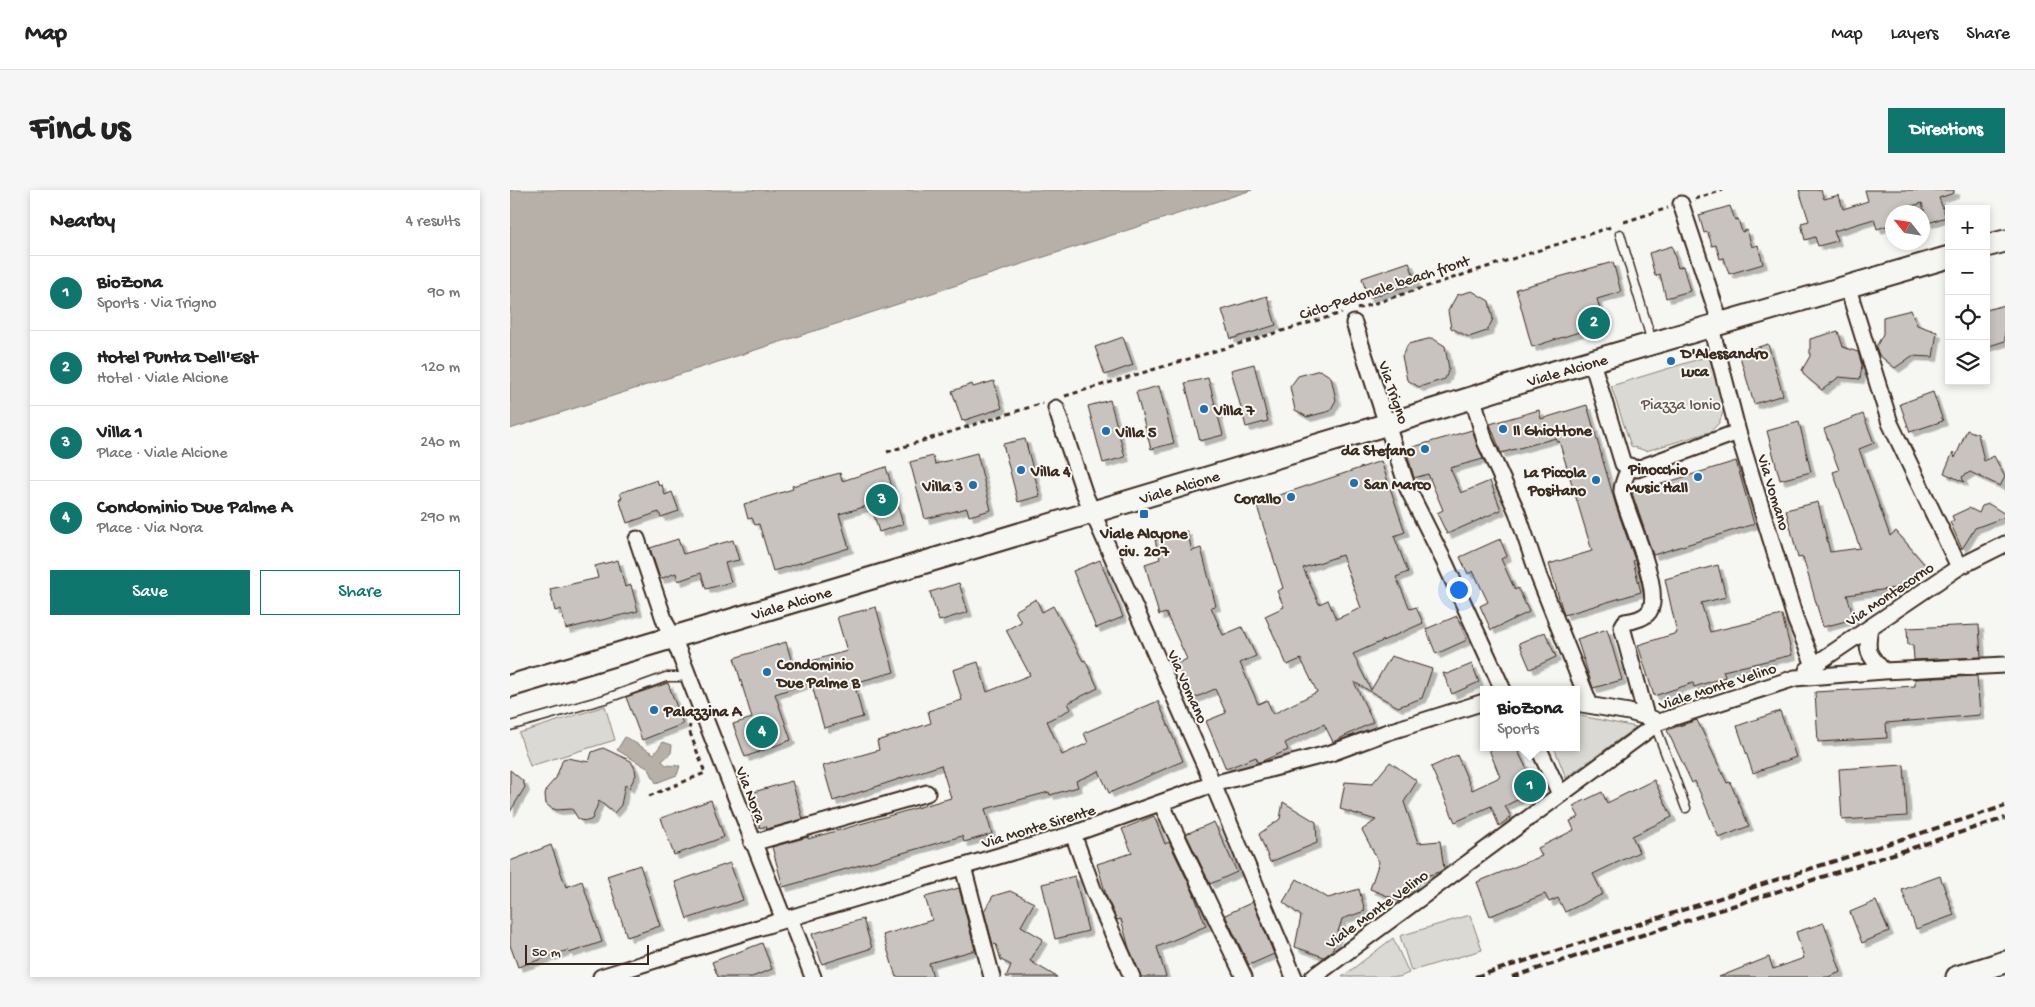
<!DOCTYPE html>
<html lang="en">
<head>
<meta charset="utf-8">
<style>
	body { margin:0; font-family:"Gochi Hand",sans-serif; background:#f6f6f6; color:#222 }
	.controls { position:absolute; right:15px; top:15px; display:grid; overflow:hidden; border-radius:0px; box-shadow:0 2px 8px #0003 }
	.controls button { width:45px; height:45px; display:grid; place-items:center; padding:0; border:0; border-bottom:1px solid #e0e0e0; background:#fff; color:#222; font:25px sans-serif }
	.compass { position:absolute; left:1375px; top:15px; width:45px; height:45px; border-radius:50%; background:#fff; box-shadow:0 2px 8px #0003; rotate:300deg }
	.scale { position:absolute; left:15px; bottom:12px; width:124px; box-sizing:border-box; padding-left:5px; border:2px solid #3b2a1e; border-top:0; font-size:14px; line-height:18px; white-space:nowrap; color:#3b2a1e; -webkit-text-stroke:4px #f6f6f2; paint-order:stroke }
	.you { position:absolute; left:948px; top:399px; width:18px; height:18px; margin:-12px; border:4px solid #fff; border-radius:50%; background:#1a73e8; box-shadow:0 0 0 8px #1a73e833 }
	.badge { display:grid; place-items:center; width:32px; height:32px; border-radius:50%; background:#0f766e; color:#fff; font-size:16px; font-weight:700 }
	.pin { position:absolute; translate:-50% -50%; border:2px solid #fff; box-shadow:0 1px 5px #0006 }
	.popup { position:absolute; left:970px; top:496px; width:100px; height:65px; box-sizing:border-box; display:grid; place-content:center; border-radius:0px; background:#fff; filter:drop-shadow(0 1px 4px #0005); font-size:16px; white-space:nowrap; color:#767676 }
	.popup b { font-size:19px; color:#222 }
	.popup::after { content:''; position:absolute; left:50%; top:100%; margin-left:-10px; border:10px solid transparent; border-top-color:#fff }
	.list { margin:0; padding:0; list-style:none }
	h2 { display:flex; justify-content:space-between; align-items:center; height:65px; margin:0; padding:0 20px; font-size:21px }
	h2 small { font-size:16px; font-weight:400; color:#767676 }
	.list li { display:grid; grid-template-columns:32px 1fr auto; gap:15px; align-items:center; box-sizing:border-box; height:75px; padding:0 20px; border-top:1px solid #e0e0e0 }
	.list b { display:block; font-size:19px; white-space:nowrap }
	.list p { margin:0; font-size:16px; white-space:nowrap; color:#767676 }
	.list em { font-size:16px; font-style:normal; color:#767676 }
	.actions { display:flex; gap:10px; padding:15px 20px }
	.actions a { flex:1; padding:11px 0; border:1px solid #0f766e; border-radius:0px; text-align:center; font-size:18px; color:#0f766e }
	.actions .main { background:#0f766e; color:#fff }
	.icon { flex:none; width:28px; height:28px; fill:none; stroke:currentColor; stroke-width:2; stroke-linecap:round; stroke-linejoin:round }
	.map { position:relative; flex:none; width:1495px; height:787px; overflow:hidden; border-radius:0px }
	header { display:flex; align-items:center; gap:30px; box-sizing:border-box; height:70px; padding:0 25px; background:#fff; border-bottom:1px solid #e0e0e0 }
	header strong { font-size:24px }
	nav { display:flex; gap:28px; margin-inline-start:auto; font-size:18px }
	.intro { display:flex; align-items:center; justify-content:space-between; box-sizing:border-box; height:120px; padding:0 30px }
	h1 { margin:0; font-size:35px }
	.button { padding:12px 22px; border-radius:0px; background:#0f766e; color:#fff; font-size:18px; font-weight:700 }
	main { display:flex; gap:30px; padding:0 30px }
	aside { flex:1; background:#fff; border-radius:0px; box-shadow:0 2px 8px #0003 }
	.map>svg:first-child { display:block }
	.green { fill:#dad9d3; stroke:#8a8278 }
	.water { fill:#b6b0a9; stroke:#857a71 }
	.building { fill:#c8c3be; stroke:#3b2a1e; fill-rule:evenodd; filter:url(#shadow) }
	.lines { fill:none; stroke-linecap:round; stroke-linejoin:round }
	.lane-casing { stroke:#3b2a1e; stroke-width:11 }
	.street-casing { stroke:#3b2a1e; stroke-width:19 }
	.secondary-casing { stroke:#3b2a1e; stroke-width:25 }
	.path { stroke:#3b2a1e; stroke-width:3; stroke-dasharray:5 4; stroke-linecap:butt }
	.lane { stroke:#f6f6f2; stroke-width:8 }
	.street { stroke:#f6f6f2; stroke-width:15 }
	.secondary { stroke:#f6f6f2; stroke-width:21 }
	.rail { stroke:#3b2a1e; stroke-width:4; stroke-dasharray:8 4; stroke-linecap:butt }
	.poi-dot { fill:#1f6fb2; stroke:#f6f6f2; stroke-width:2 }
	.labels { text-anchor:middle; stroke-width:4; stroke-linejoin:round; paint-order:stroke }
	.street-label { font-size:16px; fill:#3b2a1e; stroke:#f6f6f2 }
	.poi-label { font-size:16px; font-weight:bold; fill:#3b2a1e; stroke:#f6f6f2; text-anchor:start }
	.park-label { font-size:16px; fill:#63564b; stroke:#f6f6f2 }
</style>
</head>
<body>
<header>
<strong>Map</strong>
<nav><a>Map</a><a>Layers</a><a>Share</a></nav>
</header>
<div class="intro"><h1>Find us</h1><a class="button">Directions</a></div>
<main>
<aside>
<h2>Nearby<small>4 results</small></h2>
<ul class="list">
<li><span class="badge">1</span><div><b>BioZona</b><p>Sports · Via Trigno</p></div><em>90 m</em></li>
<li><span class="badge">2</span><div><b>Hotel Punta Dell'Est</b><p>Hotel · Viale Alcione</p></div><em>120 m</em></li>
<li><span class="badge">3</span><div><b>Villa 1</b><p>Place · Viale Alcione</p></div><em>240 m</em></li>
<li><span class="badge">4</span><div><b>Condominio Due Palme A</b><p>Place · Via Nora</p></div><em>290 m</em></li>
</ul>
<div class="actions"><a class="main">Save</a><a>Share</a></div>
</aside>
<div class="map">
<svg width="1495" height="787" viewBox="0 0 1495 787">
	<defs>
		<filter id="shadow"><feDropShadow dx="4.5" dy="4.5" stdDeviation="0" flood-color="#0004"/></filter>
	</defs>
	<rect width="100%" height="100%" fill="#f6f6f2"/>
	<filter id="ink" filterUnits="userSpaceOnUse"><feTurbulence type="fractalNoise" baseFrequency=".02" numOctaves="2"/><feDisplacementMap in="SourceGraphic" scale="10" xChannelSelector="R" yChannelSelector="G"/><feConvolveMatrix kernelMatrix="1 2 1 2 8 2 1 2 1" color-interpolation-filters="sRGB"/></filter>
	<g filter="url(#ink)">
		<path class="green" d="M1199,166L1214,220L1209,233L1200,242L1136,261L1121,256L1101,196Z
			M95,516L105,550L20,576L9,543Z
			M1066,525L1126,537L1056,588L1044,557H1066Z
			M960,725L972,760L901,781L890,746Z
			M883,748L899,783L889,787H832Z"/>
		<path class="water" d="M0,0H742L0,239Z
			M115,547L144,564L153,552L162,555L161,563L152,571L156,575L170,576L167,585L146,593L139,579L107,560Z"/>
		<path class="building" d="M1289,0H1311L1314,9L1329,5L1333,19L1358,11L1355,0H1444V3L1429,8L1436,27L1418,33L1412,13L1382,22V34L1367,39L1364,29L1324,41L1327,51L1308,56L1305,47L1295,50L1291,33L1299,31Z
			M1220,16L1225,30L1228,29L1232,42L1237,40L1242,57L1248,55L1253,74L1219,84L1214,68L1210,69L1206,55L1202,56L1198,42L1194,43L1189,25Z
			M1162,56L1168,78L1173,76L1180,101L1156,108L1150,84L1145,86L1139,63Z
			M899,72L906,93L858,108L852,88Z
			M1103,72L1111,102L1087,109L1094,134L1022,157L1006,99Z
			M962,101L979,111L983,129L977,141L959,147L941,138L938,121L947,105Z
			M757,106L766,135L721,149L712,120Z
			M1495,115V151L1476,157V120Z
			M1401,120L1407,135L1427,142L1423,167L1402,166L1385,178L1369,165L1366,157L1373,144V127Z
			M1328,141L1333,157L1348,162L1352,175L1350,189L1329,187L1312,200L1294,185L1292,180L1300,166V149Z
			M613,147L623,175L595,185L585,157Z
			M922,148L935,156L939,179L935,189L909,197L897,190L892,166L898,154Z
			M1258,154L1273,205L1244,214L1229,163Z
			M744,174L758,231L736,237L721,180Z
			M810,180L821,187L826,210L820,221L797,227L785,220L780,197L788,186Z
			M698,188L713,245L690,251L675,193Z
			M484,191L492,218L452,231L442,201L462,194L463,197Z
			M649,196L664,253L641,259L626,202Z
			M1423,202L1433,231L1400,242L1390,214Z
			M600,210L615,267L593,273L578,216Z
			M1077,215L1106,316L1125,370L1123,371L1131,402L1054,425L1039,374L1082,361L1049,251L1047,252L1046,248L991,263L980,234L1029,220L1031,229Z
			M1353,224L1364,253L1349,259L1380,346L1386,341L1416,376L1385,398L1337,405L1344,429L1313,437L1293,367L1288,368L1276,320L1308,312L1320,362L1350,358L1323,282L1329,280L1314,239Z
			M1289,232L1301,282L1270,290L1257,241Z
			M962,240L973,269L940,278L951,303L980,291L991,320L937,344L927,323L933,320L918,284L904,288L896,259Z
			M1457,240L1468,244L1474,271L1484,266L1495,287L1490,296L1460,282L1452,287L1454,292L1434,283L1443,262L1445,268Z
			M515,249L530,306L508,312L493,254Z
			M467,263L481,320L459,326L457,318L415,329L400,272L423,266L425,274Z
			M871,271L895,342L884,346L898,382L886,387L900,419L906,417L913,433L843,464L861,500L881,466L922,479L912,508L888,517L844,492L863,532L823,552L814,534L775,553L778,560L750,572H748L746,567L716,579L696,531L716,523L705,499L682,509L666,474L677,469L656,423L649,425L635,374L650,369L645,350L677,341L682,361L691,358L706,416L701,417L713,445L732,437L746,466L730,473L748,514L757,510L763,524L807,502L791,469L777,475L755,426L774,417L767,401L773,398L746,313ZM832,365L851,418L826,429L818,410L809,414L793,378Z
			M1226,271L1244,334L1143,365L1122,303Z
			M376,277L393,334L369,342L361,315L329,324L339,358L263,381L249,334L245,335L242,328L238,329L234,314L283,299L282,296L330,283L332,291Z
			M147,290L149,296L152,295L155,305L162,302L169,321L151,327L149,322L117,333L109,309L112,308L110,303Z
			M1479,314L1495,324V327L1465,338L1452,359L1440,332L1444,330L1442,326L1459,318L1469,323L1472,316Z
			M168,349L173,364L223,350L229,370L215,373L221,392L196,399L191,383L168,391L166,383L150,389L140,358Z
			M990,349L997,366L991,369L1005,400L1008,398L1019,422L981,440L970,416L978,412L963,381L958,384L950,367Z
			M108,370L115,397L121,395L128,421L56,439L51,419L45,421L40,399L88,388L85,376Z
			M590,370L613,427L586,438L563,381Z
			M1208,375L1216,407L1191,413L1200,442L1272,425L1282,465L1213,481L1215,487L1184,497L1183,493L1144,506L1128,455L1167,443L1155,389Z
			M449,393L458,422L429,431L420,402Z
			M526,409L532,422L543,416L573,471L575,470L588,498L558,513L561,519L537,531L552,565L578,553L574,543L648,511L673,571L599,603L589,581L566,591L568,597L540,605L539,602L475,619L482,644L454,652L452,646L273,697L262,657L298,647V649L441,608L431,575L323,611L313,576L369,560L367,551L421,533L418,521L452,510L443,480L468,472L477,502L520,485L496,440L511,432L505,421Z
			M366,417L384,482L344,493L353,527L314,538L301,492L265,504L281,550L235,567L223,534L242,528L224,468L276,452L283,476L337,461L327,427Z
			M947,426L957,450L926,464L916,439Z
			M1469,435L1471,467L1404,470L1403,455H1398L1397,438Z
			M1097,439L1112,490L1083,498L1067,449Z
			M1035,442L1046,467L1020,479L1009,453Z
			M962,474L969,492L942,504L933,483L937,484Z
			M1467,486L1470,525L1376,533L1377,548L1308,552L1305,502L1405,496V489Z
			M158,493L173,534L132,550L116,507Z
			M1270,521L1286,567L1243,583L1227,536Z
			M1187,530L1217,593L1220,592L1239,636L1209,648L1185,591L1182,593L1157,540Z
			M978,557H1006L1027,600L995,616L1001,627L989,636L981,616L945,632L921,577L947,565L962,600L990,587Z
			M93,558L121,571L125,579L126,585L119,598L115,595L111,615L104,623L89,611L82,629L78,631L69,630L62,619L47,620L41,618L36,614L35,604L37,598L46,588L53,569L57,568L79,572L82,562Z
			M880,572L907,591L894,612L908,653L930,651L934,679L929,682L906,689L898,705L890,711L860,699L869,672L852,640L866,630L830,619L835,592L862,594Z
			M1394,575L1397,626L1332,630L1329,579Z
			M0,580L13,591L15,597L0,622Z
			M1144,590L1162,627L1122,646L1129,662L1083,684L1093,704L1055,722L1048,708L1039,712L1035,704L980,726L967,692L1032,666L1028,658L1064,640L1060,631L1069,627L1063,616L1092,602L1097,613Z
			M282,591L293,629L257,639L256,636L250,638L240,603Z
			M201,610L214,647L164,665L151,628Z
			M773,612L806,632L807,653L760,672L749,644L770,629Z
			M644,626L655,654L659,652L683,702L696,736L647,757L656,787H631L619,758L611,729L607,730L597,708L587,674L622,663L612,639Z
			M704,632L727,682L700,694L676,644Z
			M41,655L56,697L72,691L92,752L59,763L58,760L8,777L0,755V671Z
			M220,673L233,710L177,729L165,692Z
			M130,675L150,736L117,747L97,686Z
			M565,686L578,741L545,749L532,694Z
			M1430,686L1444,725L1406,739L1392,700Z
			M787,689L818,708L849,699L855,721L832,729L822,761L814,767L785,757L791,726L773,712Z
			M449,698L465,760L419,773L423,787H386L373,745L422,730L415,707Z
			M500,701L524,713L511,736L533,749L520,771L547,787H496L501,775L491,770L486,754L483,755L474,721L483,706Z
			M1366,711L1379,741L1352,753L1340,722Z
			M743,712L764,764L739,775L715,725Z
			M353,729L362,758L312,774L302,744Z
			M1314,733L1331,782L1318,787H1209L1259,767L1263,779L1294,768L1286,742Z
			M252,753L262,779L242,787H208L202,772Z"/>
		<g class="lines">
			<g class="lane-casing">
				<path id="lane" d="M1110,44L1142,152
					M1145,535L1176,618
					M0,536L95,509L156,487H169L176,485"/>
			</g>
			<g class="street-casing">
				<path id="street" d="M1171,14L1211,135
					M1337,95L1380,233L1449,377
					M844,133L898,299L935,373L993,500
					M1201,137L1228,242L1286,431L1304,475
					M1082,172L1113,274L1127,279L1228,242
					M963,208L975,251L1007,322L1029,387L1080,515
					M546,218L575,305L703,594L784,787
					M1120,276C1117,283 1111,295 1112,302C1116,325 1157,407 1137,424C1132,429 1122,431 1115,432L1112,437L1136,526
					M127,349L155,432L163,447L274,730
					M1360,437C1356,461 1357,464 1374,481
					M1297,480L1449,377L1495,354
					M1066,513L1119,522L1143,529
					M1028,557L1050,604
					M651,613L734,787
					M563,644L583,699L622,787
					M242,653L417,603
					M453,677L482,787
					M280,728L303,787
					M91,787L296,723L563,644L703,594L821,563L875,543L974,512
					M803,787L1149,532L1285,488L1374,481L1495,475"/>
			</g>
			<g class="secondary-casing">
				<path id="secondary" d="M1476,56L1495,51
					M0,496L878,234L1044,182L1439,67
					M1447,787L1495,772"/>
			</g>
			<path class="path" d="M1185,9L1213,0
				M1114,32L1158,18
				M847,119L1101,37
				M555,206L832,123
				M377,262L533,213
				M139,606L195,583L179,540L180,535"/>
			<use href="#lane" class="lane"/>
			<use href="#street" class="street"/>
			<use href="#secondary" class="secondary"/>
			<path class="rail" d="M965,787L1495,616
				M1002,787L1495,628"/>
		</g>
	</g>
	<g class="poi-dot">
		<circle cx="1161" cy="171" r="5"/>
		<circle cx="694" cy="219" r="5"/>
		<circle cx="993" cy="239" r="5"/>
		<circle cx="596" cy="241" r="5"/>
		<circle cx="915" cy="259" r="5"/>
		<circle cx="511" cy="280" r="5"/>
		<circle cx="1188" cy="287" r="5"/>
		<circle cx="1086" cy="290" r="5"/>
		<circle cx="844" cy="293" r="5"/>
		<circle cx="463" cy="295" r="5"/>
		<circle cx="781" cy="307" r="5"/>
		<rect x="629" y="319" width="10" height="10" rx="2.5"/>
		<circle cx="257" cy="482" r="5"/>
		<circle cx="144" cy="520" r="5"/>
	</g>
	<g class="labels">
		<g class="street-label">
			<text transform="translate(874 96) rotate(-18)" y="6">Ciclo-Pedonale beach front</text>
			<text transform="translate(1057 179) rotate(-16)" y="6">Viale Alcione</text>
			<text transform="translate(885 202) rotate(71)" y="6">Via Trigno</text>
			<text transform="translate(669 296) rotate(-17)" y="6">Viale Alcione</text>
			<text transform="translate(1265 302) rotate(73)" y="6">Via Vomano</text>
			<text transform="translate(1379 403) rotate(-34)" y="6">Via Montecorno</text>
			<text transform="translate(281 412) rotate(-17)" y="6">Viale Alcione</text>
			<text transform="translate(1207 495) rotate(-18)" y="6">Viale Monte Velino</text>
			<text transform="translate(679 496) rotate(66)" y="6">Via Vomano</text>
			<text transform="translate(242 604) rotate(69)" y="6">Via Nora</text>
			<text transform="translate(528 635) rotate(-17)" y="6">Via Monte Sirente</text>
			<text transform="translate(866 718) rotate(-36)" y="6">Viale Monte Velino</text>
		</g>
		<g class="poi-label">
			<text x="1171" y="168">D'Alessandro<tspan x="1171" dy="18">Luca</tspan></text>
			<text x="704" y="225">Villa 7</text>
			<text x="1003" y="245">Il Ghiottone</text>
			<text x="606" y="247">Villa 5</text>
			<text x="905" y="265" text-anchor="end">da Stefano</text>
			<text x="1178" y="284" text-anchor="end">Pinocchio<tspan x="1178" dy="18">Music Hall</tspan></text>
			<text x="521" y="286">Villa 4</text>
			<text x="1076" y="287" text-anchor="end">La Piccola<tspan x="1076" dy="18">Positano</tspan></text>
			<text x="854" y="299">San Marco</text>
			<text x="453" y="301" text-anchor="end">Villa 3</text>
			<text x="771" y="313" text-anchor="end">Corallo</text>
			<text x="634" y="348" text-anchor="middle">Viale Alcyone<tspan x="634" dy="18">civ. 207</tspan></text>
			<text x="267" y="479">Condominio<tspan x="267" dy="18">Due Palme B</tspan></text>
			<text x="154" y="526">Palazzina A</text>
		</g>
		<g class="park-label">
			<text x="1171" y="219">Piazza Ionio</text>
		</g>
	</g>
</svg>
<div class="controls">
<button>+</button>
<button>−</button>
<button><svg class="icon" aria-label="locate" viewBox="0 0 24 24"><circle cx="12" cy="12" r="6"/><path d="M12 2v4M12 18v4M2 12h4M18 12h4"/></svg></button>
<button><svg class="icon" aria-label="layers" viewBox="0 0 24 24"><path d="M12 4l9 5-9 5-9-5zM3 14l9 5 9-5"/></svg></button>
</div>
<svg class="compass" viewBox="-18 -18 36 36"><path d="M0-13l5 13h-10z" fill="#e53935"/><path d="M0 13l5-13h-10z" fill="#767676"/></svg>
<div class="scale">50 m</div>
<div class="you"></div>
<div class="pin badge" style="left:1020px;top:596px">1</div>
<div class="popup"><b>BioZona</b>Sports</div>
<div class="pin badge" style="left:1084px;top:133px">2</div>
<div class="pin badge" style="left:372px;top:310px">3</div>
<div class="pin badge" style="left:252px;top:542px">4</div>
</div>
</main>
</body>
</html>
